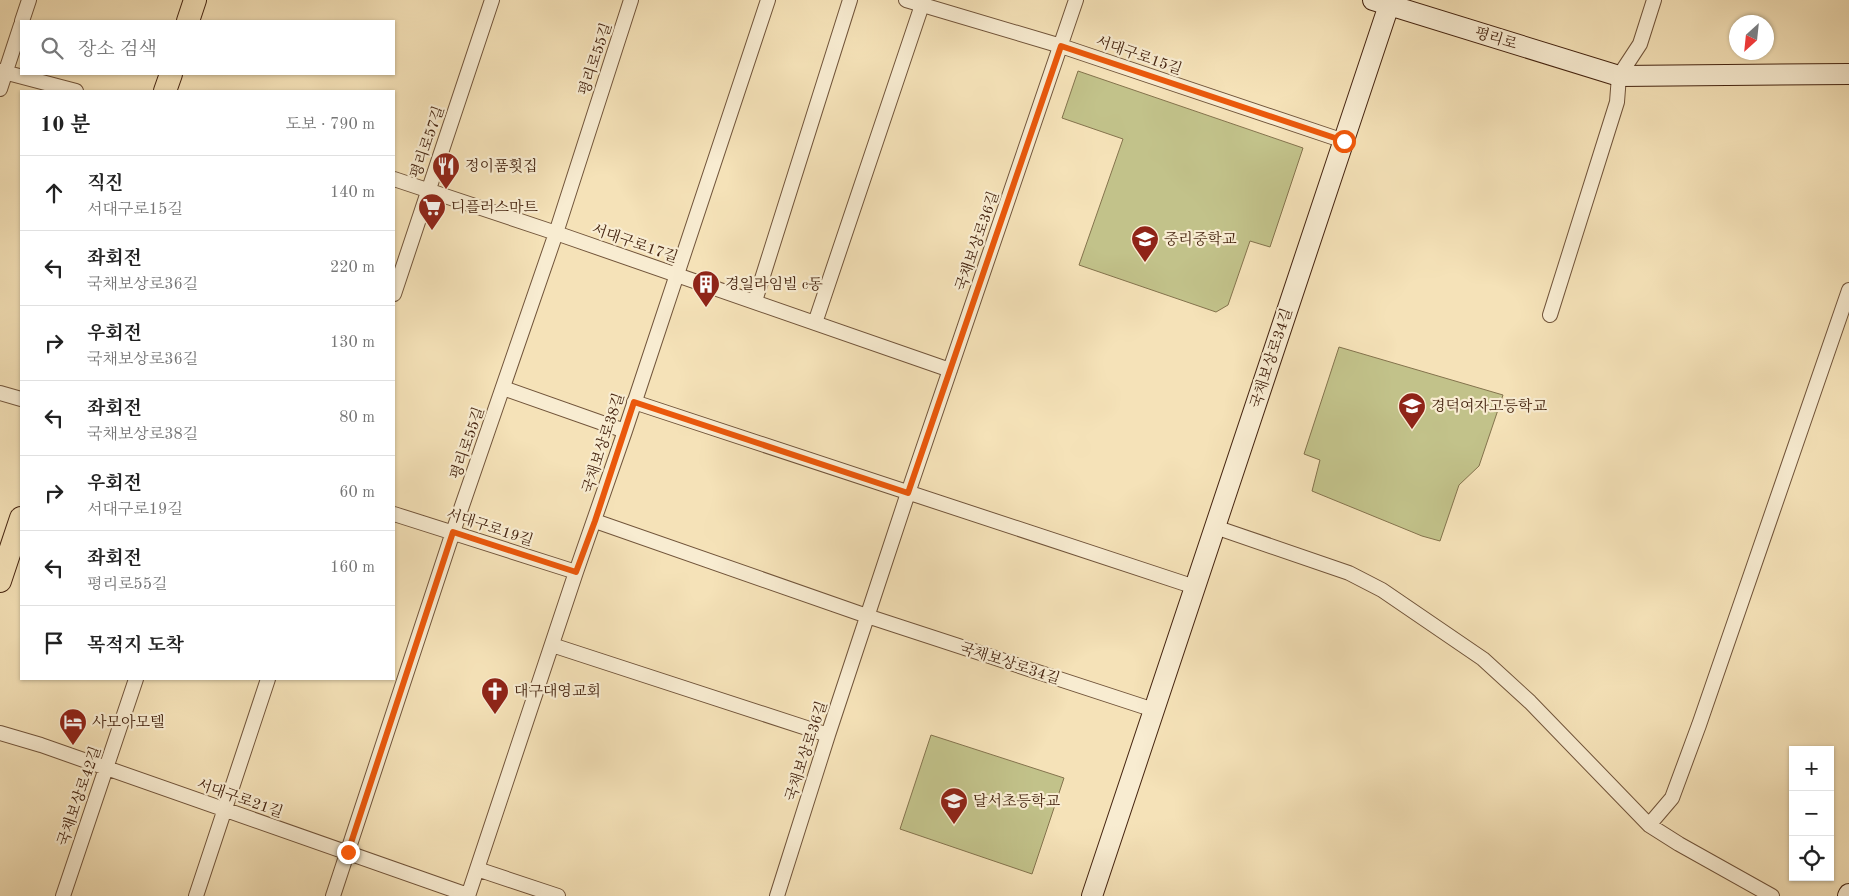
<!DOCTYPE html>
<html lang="ko">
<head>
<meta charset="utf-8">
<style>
	body { margin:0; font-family:"Old Standard TT","Noto Serif KR",serif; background:#f2f2f2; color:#222 }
	.controls { position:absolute; right:15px; bottom:15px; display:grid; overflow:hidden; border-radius:0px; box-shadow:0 1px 4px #0004 }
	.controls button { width:45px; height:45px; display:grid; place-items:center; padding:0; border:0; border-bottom:1px solid #e0e0e0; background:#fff; color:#222; font:25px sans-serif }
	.compass { position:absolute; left:1729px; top:15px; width:45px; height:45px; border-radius:50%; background:#fff; box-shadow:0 1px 4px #0004; rotate:207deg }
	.stop { position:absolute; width:15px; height:15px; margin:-11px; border:4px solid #ea580c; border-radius:50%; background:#fff }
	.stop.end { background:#ea580c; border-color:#fff; box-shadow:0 1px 5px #0008 }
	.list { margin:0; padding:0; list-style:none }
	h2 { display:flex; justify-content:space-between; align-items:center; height:65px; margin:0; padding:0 20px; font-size:21px }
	h2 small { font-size:16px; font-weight:400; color:#767676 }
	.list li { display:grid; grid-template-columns:32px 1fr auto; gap:15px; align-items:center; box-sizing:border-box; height:75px; padding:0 20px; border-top:1px solid #e0e0e0 }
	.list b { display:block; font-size:19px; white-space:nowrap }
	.list p { margin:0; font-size:16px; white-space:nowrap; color:#767676 }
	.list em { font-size:16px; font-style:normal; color:#767676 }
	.icon { flex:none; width:28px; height:28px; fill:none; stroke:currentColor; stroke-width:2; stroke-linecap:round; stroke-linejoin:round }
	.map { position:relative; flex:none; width:1849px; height:896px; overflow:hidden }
	.search { position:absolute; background:#fff; box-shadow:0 1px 4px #0004; left:20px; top:20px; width:375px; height:55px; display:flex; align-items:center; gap:12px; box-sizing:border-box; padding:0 18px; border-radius:0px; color:#767676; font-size:19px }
	.panel { position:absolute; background:#fff; box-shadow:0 1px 4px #0004; left:20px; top:90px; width:375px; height:590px; border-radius:0px }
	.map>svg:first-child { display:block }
	.green { fill:#c2c28a; stroke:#84734d }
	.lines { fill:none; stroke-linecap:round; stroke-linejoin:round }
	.minor-casing { stroke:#71543a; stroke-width:16 }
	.secondary-casing { stroke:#452410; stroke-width:22 }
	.primary-casing { stroke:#452410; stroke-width:24 }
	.minor { stroke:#f8ecd1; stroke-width:14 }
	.secondary { stroke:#f8ecd1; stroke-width:20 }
	.primary { stroke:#f5e2b8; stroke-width:22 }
	.route { stroke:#ea580c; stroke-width:6 }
	.labels { text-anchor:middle; stroke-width:4.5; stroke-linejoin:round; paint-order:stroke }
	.street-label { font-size:15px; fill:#452410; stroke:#f8ecd1 }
	.poi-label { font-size:15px; fill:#452410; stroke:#f8ecd1; text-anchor:start }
</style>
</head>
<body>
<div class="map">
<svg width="1849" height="896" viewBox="0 0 1849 896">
	<rect width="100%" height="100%" fill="#f5e2b8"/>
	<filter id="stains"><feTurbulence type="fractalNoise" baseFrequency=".004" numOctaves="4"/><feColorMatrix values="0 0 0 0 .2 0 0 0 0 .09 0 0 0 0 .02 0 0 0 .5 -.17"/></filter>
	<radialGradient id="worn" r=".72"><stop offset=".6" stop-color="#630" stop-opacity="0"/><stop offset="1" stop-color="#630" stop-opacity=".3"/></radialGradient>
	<path class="green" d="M1078,71L1303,148L1270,247L1250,241L1228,305L1216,312L1079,265L1123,139L1062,118Z
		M1339,347L1503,395L1479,466L1459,485L1440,541L1422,536L1312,491L1320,460L1304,454Z
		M931,735L1064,778L1032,874L900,829Z"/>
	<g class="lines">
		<g class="minor-casing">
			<path id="minor" d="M906,0L1061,46L1344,141
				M22,21L29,0
				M0,71L76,91
				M0,89L21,25
				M394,179L556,233L950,370
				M394,294L492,0
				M755,301L850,0
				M1550,315L1617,102L1619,76L1640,44L1654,0
				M815,323L922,5
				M503,388L625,431
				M0,393L21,399
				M634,402L1195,587
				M394,514L576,572
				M595,521L867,616L1154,710
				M1215,527L1349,573L1382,590L1483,659L1530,702L1649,825L1679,844L1772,896
				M552,645L828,735
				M0,733L41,745L468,895
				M1649,825L1672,798L1699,725L1849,290
				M477,869L558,896
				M63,896L136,679
				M196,896L268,679
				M333,896L453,532L556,233L631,0
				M468,896L576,572L625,431L768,0
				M777,896L828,735L908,493L1076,0"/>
		</g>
		<g class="secondary-casing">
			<path id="secondary" d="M1373,0L1619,76L1849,74
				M1092,896L1389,5
				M1848,896L1849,894"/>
		</g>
		<g class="primary-casing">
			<path id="primary" d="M188,21L195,0
				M165,91L171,74
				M0,581L21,518"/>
		</g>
		<use href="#minor" class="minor"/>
		<use href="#secondary" class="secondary"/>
		<use href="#primary" class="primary"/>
	</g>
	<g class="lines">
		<path class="route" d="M348,852L453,532L576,572L595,521L634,402L908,493L1061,46L1344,141"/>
	</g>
	<defs>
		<g id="restaurant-pin" transform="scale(1.4375)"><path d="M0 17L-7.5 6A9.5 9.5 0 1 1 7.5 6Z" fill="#8f2418" stroke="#f8ecd1"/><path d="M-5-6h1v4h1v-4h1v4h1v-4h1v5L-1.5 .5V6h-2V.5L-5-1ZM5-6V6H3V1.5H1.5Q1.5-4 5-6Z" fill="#fff"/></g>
		<g id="supermarket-pin" transform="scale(1.4375)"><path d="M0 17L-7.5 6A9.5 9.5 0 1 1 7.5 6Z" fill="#8f2418" stroke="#f8ecd1"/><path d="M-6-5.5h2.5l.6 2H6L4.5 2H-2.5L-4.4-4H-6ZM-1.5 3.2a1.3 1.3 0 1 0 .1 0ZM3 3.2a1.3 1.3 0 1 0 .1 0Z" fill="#fff"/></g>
		<g id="school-pin" transform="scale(1.4375)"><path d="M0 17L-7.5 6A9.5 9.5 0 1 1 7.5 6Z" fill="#8f2418" stroke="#f8ecd1"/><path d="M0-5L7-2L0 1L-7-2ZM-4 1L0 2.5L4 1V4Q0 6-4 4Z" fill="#fff"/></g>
		<g id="building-pin" transform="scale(1.4375)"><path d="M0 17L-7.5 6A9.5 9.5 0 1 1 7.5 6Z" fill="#8f2418" stroke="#f8ecd1"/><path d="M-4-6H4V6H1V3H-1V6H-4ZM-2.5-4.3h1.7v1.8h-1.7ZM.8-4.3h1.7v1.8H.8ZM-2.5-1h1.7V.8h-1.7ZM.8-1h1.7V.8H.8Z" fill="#fff"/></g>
		<g id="church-pin" transform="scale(1.4375)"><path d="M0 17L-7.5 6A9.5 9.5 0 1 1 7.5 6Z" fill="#8f2418" stroke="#f8ecd1"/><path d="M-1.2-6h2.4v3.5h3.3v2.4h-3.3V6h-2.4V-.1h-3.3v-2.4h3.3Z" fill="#fff"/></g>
		<g id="hotel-pin" transform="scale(1.4375)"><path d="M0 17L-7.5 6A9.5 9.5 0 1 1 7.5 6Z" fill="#8f2418" stroke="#f8ecd1"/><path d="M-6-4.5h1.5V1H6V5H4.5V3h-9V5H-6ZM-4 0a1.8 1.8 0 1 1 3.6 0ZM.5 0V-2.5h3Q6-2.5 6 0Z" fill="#fff"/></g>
	</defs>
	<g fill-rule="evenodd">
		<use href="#restaurant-pin" x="446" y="166"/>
		<use href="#supermarket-pin" x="432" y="207"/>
		<use href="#school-pin" x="1145" y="239"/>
		<use href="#building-pin" x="706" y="284"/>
		<use href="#school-pin" x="1412" y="406"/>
		<use href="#church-pin" x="495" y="691"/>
		<use href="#hotel-pin" x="73" y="722"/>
		<use href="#school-pin" x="954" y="801"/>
	</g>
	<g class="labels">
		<g class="street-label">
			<text transform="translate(1496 38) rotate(17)" y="5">평리로</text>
			<text transform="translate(1139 55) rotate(19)" y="5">서대구로15길</text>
			<text transform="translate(595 59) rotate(-72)" y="5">평리로55길</text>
			<text transform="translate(427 142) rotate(-71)" y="5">평리로57길</text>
			<text transform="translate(977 241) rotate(-71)" y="5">국채보상로36길</text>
			<text transform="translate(635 243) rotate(19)" y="5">서대구로17길</text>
			<text transform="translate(1271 358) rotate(-72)" y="5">국채보상로34길</text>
			<text transform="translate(467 443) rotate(-71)" y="5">평리로55길</text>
			<text transform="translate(603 443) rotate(-72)" y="5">국채보상로38길</text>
			<text transform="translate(490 527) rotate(18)" y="5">서대구로19길</text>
			<text transform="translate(1010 663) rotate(18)" y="5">국채보상로34길</text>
			<text transform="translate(806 751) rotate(-72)" y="5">국채보상로36길</text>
			<text transform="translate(79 796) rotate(-71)" y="5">국채보상로42길</text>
			<text transform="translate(240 798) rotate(19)" y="5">서대구로21길</text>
		</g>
		<g class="poi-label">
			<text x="465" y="171">정이품횟집</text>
			<text x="451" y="212">디플러스마트</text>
			<text x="1164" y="244">중리중학교</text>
			<text x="725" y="289">경일라임빌 c동</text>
			<text x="1431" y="411">경덕여자고등학교</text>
			<text x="514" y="696">대구대영교회</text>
			<text x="92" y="727">사모아모텔</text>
			<text x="973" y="806">달서초등학교</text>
		</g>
	</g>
	<rect width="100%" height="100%" filter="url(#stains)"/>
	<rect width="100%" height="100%" fill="url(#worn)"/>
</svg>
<div class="controls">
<button>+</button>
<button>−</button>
<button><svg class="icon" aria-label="locate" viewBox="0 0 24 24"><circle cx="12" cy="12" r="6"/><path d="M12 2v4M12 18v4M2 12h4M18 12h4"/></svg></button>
</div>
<svg class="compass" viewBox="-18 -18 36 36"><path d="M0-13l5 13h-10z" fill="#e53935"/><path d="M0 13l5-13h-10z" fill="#767676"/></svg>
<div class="stop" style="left:1344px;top:141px"></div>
<div class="stop end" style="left:348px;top:852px"></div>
<div class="search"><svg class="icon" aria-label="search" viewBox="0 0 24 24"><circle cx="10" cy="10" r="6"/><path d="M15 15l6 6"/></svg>장소 검색</div>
<section class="panel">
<h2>10 분<small>도보 · 790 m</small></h2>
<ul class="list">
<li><svg class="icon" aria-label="ahead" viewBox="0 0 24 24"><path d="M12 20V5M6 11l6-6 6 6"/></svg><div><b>직진</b><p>서대구로15길</p></div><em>140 m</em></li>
<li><svg class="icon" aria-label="left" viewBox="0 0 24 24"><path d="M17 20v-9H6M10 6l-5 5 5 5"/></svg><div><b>좌회전</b><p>국채보상로36길</p></div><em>220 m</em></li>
<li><svg class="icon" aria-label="right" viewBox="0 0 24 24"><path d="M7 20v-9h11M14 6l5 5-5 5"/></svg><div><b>우회전</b><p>국채보상로36길</p></div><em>130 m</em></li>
<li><svg class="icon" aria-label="left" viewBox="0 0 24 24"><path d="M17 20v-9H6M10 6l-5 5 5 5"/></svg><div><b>좌회전</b><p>국채보상로38길</p></div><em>80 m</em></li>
<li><svg class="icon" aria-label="right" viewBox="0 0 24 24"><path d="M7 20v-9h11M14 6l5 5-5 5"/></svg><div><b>우회전</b><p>서대구로19길</p></div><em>60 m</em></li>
<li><svg class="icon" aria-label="left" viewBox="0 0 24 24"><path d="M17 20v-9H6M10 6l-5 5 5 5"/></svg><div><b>좌회전</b><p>평리로55길</p></div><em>160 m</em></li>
<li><svg class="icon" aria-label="arrive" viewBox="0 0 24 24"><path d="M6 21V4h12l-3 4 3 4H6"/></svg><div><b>목적지 도착</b></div></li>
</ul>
</section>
</div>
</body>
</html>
